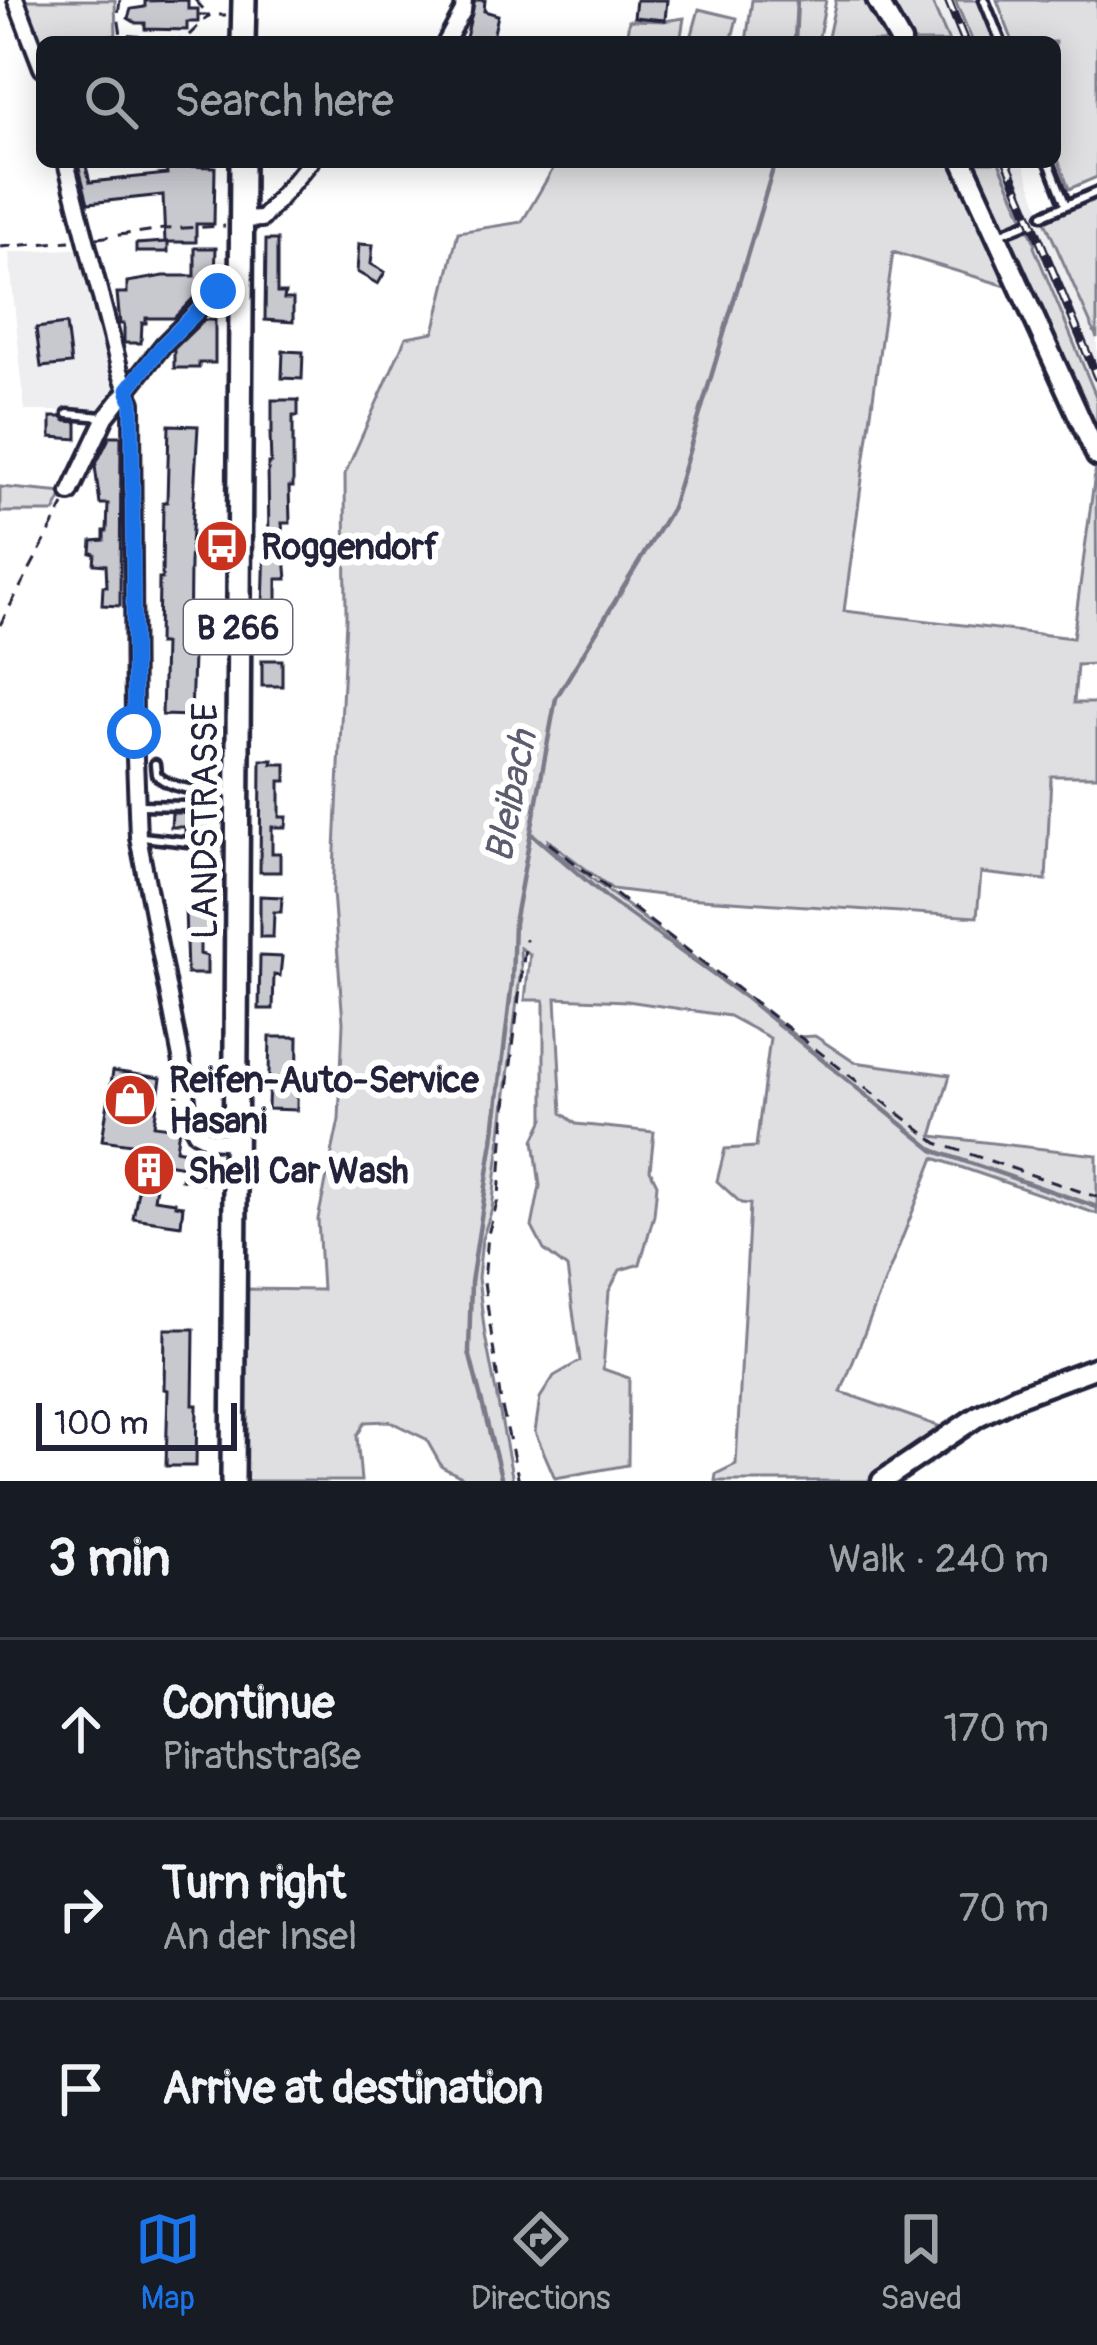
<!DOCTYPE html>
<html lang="en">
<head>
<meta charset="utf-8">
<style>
	body { margin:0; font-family:Pangolin,sans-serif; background:#20242c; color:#f1f3f6 }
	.scale { position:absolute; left:36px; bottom:30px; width:201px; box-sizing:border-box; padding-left:12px; border:6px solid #22223b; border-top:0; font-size:33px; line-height:42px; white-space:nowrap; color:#22223b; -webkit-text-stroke:9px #fff; paint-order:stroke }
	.stop { position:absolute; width:36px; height:36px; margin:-27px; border:9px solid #1a73e8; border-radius:50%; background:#fff }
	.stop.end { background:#1a73e8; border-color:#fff; box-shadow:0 3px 12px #0008 }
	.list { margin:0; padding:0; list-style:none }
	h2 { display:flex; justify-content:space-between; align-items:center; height:156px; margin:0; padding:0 48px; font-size:51px }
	h2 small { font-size:39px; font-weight:400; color:#9ea1a6 }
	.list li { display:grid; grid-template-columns:78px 1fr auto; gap:36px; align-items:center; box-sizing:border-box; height:180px; padding:0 48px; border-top:3px solid #363941 }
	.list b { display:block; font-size:45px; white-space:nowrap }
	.list p { margin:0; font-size:39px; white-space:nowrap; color:#9ea1a6 }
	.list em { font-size:39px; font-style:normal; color:#9ea1a6 }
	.icon { flex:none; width:66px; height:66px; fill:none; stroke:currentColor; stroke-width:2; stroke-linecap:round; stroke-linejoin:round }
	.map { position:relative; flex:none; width:1097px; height:1481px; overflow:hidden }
	.search { position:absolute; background:#171b24; box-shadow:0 6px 30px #0003; left:36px; right:36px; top:36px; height:132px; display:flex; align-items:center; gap:30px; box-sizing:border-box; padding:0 42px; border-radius:18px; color:#9ea1a6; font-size:45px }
	.sheet { height:696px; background:#171b24 }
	nav { display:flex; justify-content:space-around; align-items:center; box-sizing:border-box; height:168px; border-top:3px solid #363941; background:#171b24; font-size:33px; color:#9ea1a6 }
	nav a { display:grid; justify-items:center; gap:6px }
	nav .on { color:#1a73e8 }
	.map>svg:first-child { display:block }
	.built { fill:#eeeef1 }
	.green { fill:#dfdfe2; stroke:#80808e; stroke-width:3 }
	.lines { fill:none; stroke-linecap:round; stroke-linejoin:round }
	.stream { stroke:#7a7a88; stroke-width:4.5 }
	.building { fill:#c8c8cf; stroke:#22223b; stroke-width:3 }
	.lane-casing { stroke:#22223b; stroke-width:15 }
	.street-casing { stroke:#22223b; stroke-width:22 }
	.secondary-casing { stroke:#22223b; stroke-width:27 }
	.primary-casing { stroke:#22223b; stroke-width:30 }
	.path { stroke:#22223b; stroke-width:3; stroke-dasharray:12 9; stroke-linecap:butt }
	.lane { stroke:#fff; stroke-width:6 }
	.street { stroke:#fff; stroke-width:14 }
	.secondary { stroke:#fff; stroke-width:18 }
	.primary { stroke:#fff; stroke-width:21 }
	.rail-casing { stroke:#22223b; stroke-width:9 }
	.rail { stroke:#fff; stroke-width:4.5; stroke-dasharray:14; stroke-linecap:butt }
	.route { stroke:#1a73e8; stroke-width:15 }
	.labels { text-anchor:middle; stroke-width:12; stroke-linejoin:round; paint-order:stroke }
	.shield { fill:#fff; stroke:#646476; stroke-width:3 }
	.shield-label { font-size:33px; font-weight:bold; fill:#22223b }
	.poi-label { font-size:36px; font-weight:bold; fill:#22223b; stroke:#fff; text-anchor:start }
	.street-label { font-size:36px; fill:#22223b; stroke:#fff }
	.water-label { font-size:39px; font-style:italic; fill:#5c5c6f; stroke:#fff }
</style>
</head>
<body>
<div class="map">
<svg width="1097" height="1481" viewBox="0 0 1097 1481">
	<rect width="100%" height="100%" fill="#fff"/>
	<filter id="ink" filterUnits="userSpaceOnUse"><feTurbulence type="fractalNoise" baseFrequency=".00833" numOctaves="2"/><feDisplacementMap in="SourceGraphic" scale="24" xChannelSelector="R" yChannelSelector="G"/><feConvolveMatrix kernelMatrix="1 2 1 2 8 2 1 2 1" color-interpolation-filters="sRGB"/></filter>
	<g filter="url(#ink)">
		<path class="built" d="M931,0H955L973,42H949Z
			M999,162H1023L1041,212L1025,219Z
			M1045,221L1097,338V399L1033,247L1035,243L1028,228Z
			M83,248L120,389L105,411H25L9,253Z"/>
		<path class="green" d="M23,0H115L116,35L99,38L98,42H42V46Z
			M752,0H826L818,42H746Z
			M836,0H867L888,42H827Z
			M889,0H931L949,42H914Z
			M955,0H981L998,42H973Z
			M997,0H1097V177L1069,189L1055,151V42H1013Z
			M699,9L737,18L731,42H690Z
			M684,18L680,42H626L629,20L664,21Z
			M557,162H950L1013,288L893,252L844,611L1073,638L1096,466L1097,664L1077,665L1074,703H1097V776H1051L1046,880L981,873L977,917L685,898L612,889L548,840L547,844L797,1037L815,1036L854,1062L950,1075L932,1136L1097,1155V1214L934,1158L841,1392L944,1428L872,1481H715L716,1474L736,1464L750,1204L741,1203L717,1181L725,1149L756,1147L770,1038L729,1016L627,1001L556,998L562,1113L576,1124L654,1132L650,1170L657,1184L654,1215L640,1264L620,1270L609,1291L603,1369L629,1378L628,1465L555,1478L535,1432L540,1398L554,1376L580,1361L567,1268L544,1250L532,1227L540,1186L534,1140L544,1119V1000H525L530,954L520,948L521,968L492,1209L482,1239L478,1278L485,1335L513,1481H470L442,1467L426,1439L389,1421L365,1422L357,1436L361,1481H243L242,1289L322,1290L318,1219L339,1120L343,1022L333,892L346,619L345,474L406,337L434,332L458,232L522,222Z
			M974,162H999L1035,243L1034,247L1097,399V434Z
			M1097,196V338L1045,221Z
			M0,487L64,493L54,512H0Z"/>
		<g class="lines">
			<path class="stream" d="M795,42L797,0
				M532,834L608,899L747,999L935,1151L1097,1207
				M502,1481L469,1352L471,1282L493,1141L512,982L514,923L556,698L672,508L775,162"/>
		</g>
		<path class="building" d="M188,0V9H198V22H187V30L145,29V23H136L128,18L131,9L145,7V1Z
			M475,0H485L484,11L498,15L492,42H465Z
			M636,0H667L665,20L634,17Z
			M85,162L90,182L167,174L166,165L182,163V166L215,167L214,224H196V242H168V252H136V244L165,242L163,195L88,203L78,164Z
			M266,240H277V293H285L284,299H293V322L265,320Z
			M359,244L373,245L371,264L385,272L378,284L357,272Z
			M195,248H216L215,277H207V284L174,318H146V323H142L141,343H124V324H120L117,293H127V282L164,276H195Z
			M204,320H215V363H199V368H174V349Z
			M66,324L71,364L41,367L36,328Z
			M283,351L303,352L302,379L282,378Z
			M272,400H298V416H293V487H289L290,523H282L287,579H277V613H283V640H265V608H263L265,543H269L268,463H271L270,433H272Z
			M51,417H61L66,421L77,422V439L51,437Z
			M169,425L198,426L190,563L189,655L193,656L191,716L162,715L164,644H158L159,579H162L163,502H167Z
			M110,436H121L120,606L102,605L103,586H107L106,565L94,564L95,554L91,553L92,541L104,540V531H107L108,504H100L95,466Z
			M262,660H282V686H262Z
			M261,760H273L272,764H286V781H280V817H287L286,827H272V853H280V872H260Z
			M195,809H211L210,842L195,841L191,835L185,834V827H171L172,813H189Z
			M260,896L282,897L281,912H274L273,937H260Z
			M185,907H208V936L200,935V954L207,956V974H187Z
			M260,956L282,957L280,976L274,975L273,1009H259Z
			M270,1037H298L297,1110L268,1109Z
			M113,1071L161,1078L154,1125L179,1128L176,1149L201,1154L199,1168L212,1170L209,1184L194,1181L181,1179L184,1166L160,1162L154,1199L175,1202V1205L183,1206L181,1225L133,1218L146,1146L102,1140Z
			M165,1329H194L193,1405H197L196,1466H166L168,1390L164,1389Z"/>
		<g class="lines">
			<g class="lane-casing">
				<path id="lane" d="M984,0L1001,42
					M1049,162L1065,203
					M1043,215L1097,192
					M1000,234L1027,223
					M68,414L103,417
					M155,764L156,774C172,792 210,791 233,792
					M140,805L188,806
					M142,837L188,842"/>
			</g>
			<g class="street-casing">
				<path id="street" d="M16,0L42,68
					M446,42L463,11L464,0
					M66,162L120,371L132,403L134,732L138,837L182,1063L190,1122L196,1133L210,1140L235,1142
					M241,220L262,219L310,162
					M70,493L106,417L163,345L217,291L240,290"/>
			</g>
			<g class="secondary-casing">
				<path id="secondary" d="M877,0L901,42
					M963,162L1097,456
					M882,1481L978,1416L1019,1396L1097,1367"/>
			</g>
			<g class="primary-casing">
				<path id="primary" d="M243,42L244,0
					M233,1481L242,162"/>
			</g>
			<path class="path" d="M120,0L118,16L121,35L181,40L186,38L210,15
				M195,0L208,14
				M198,15H226
				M97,238L164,229L225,226
				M0,247L70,241
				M0,625L64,505
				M549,843L937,1143L1097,1197
				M519,1481L501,1403L484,1282L488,1234L499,1196L505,1114L526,939"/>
			<use href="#lane" class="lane"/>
			<use href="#street" class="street"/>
			<use href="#secondary" class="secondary"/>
			<use href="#primary" class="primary"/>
			<g class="rail-casing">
				<path id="rail" d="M948,0L965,42
					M1007,162L1097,377"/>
			</g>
			<use href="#rail" class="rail"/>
		</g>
	</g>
	<g class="lines" filter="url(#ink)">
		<path class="route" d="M134,732L132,403L128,389L163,345L218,291"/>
	</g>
	<defs>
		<g id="bus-disc" transform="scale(2.7)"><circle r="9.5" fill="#c8321e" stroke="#fff"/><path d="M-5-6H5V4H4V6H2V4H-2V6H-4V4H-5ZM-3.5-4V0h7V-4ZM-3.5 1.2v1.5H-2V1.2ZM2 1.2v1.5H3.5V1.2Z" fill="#fff"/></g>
		<g id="shop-disc" transform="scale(2.7)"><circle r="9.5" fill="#c8321e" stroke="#fff"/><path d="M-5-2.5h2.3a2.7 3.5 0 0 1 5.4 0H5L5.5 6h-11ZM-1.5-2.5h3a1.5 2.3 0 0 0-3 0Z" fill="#fff"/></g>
		<g id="building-disc" transform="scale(2.7)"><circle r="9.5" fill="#c8321e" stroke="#fff"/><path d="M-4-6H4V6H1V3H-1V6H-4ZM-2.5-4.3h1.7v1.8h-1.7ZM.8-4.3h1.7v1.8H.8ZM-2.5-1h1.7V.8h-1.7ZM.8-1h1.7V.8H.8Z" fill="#fff"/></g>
	</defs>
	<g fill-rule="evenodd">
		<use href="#bus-disc" x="222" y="546"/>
		<use href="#shop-disc" x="130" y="1100"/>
		<use href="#building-disc" x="149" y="1170"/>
	</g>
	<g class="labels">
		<rect class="shield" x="184" y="600" width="108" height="54" rx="9"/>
		<g class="shield-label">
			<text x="238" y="639">B 266</text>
		</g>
		<g class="poi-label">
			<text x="261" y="559">Roggendorf</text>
			<text x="169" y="1092">Reifen-Auto-Service<tspan x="169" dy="41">Hasani</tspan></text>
			<text x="188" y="1183">Shell Car Wash</text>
		</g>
		<g class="street-label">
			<text transform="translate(204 821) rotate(-90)" y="13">LANDSTRASSE</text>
		</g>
		<g class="water-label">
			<text transform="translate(510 796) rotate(-79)" y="14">Bleibach</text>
		</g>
	</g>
</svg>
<div class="scale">100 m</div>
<div class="stop" style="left:134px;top:732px"></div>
<div class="stop end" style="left:218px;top:291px"></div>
<div class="search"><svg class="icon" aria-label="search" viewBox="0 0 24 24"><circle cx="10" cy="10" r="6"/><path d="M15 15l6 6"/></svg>Search here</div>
</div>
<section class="sheet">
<h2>3 min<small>Walk · 240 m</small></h2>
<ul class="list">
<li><svg class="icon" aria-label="ahead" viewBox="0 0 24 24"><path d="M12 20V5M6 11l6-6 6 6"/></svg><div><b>Continue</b><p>Pirathstraße</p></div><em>170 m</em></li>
<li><svg class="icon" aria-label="right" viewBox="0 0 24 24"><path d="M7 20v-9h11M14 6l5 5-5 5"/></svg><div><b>Turn right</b><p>An der Insel</p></div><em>70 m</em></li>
<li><svg class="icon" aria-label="arrive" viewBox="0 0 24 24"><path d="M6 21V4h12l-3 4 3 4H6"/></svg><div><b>Arrive at destination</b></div></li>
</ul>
</section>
<nav>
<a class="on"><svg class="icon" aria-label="map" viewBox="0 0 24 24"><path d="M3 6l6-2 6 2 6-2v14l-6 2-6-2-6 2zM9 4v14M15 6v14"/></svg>Map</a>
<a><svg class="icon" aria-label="directions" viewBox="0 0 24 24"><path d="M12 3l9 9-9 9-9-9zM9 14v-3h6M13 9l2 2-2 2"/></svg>Directions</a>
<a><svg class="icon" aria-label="saved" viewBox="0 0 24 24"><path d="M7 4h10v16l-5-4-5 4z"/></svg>Saved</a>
</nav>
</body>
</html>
